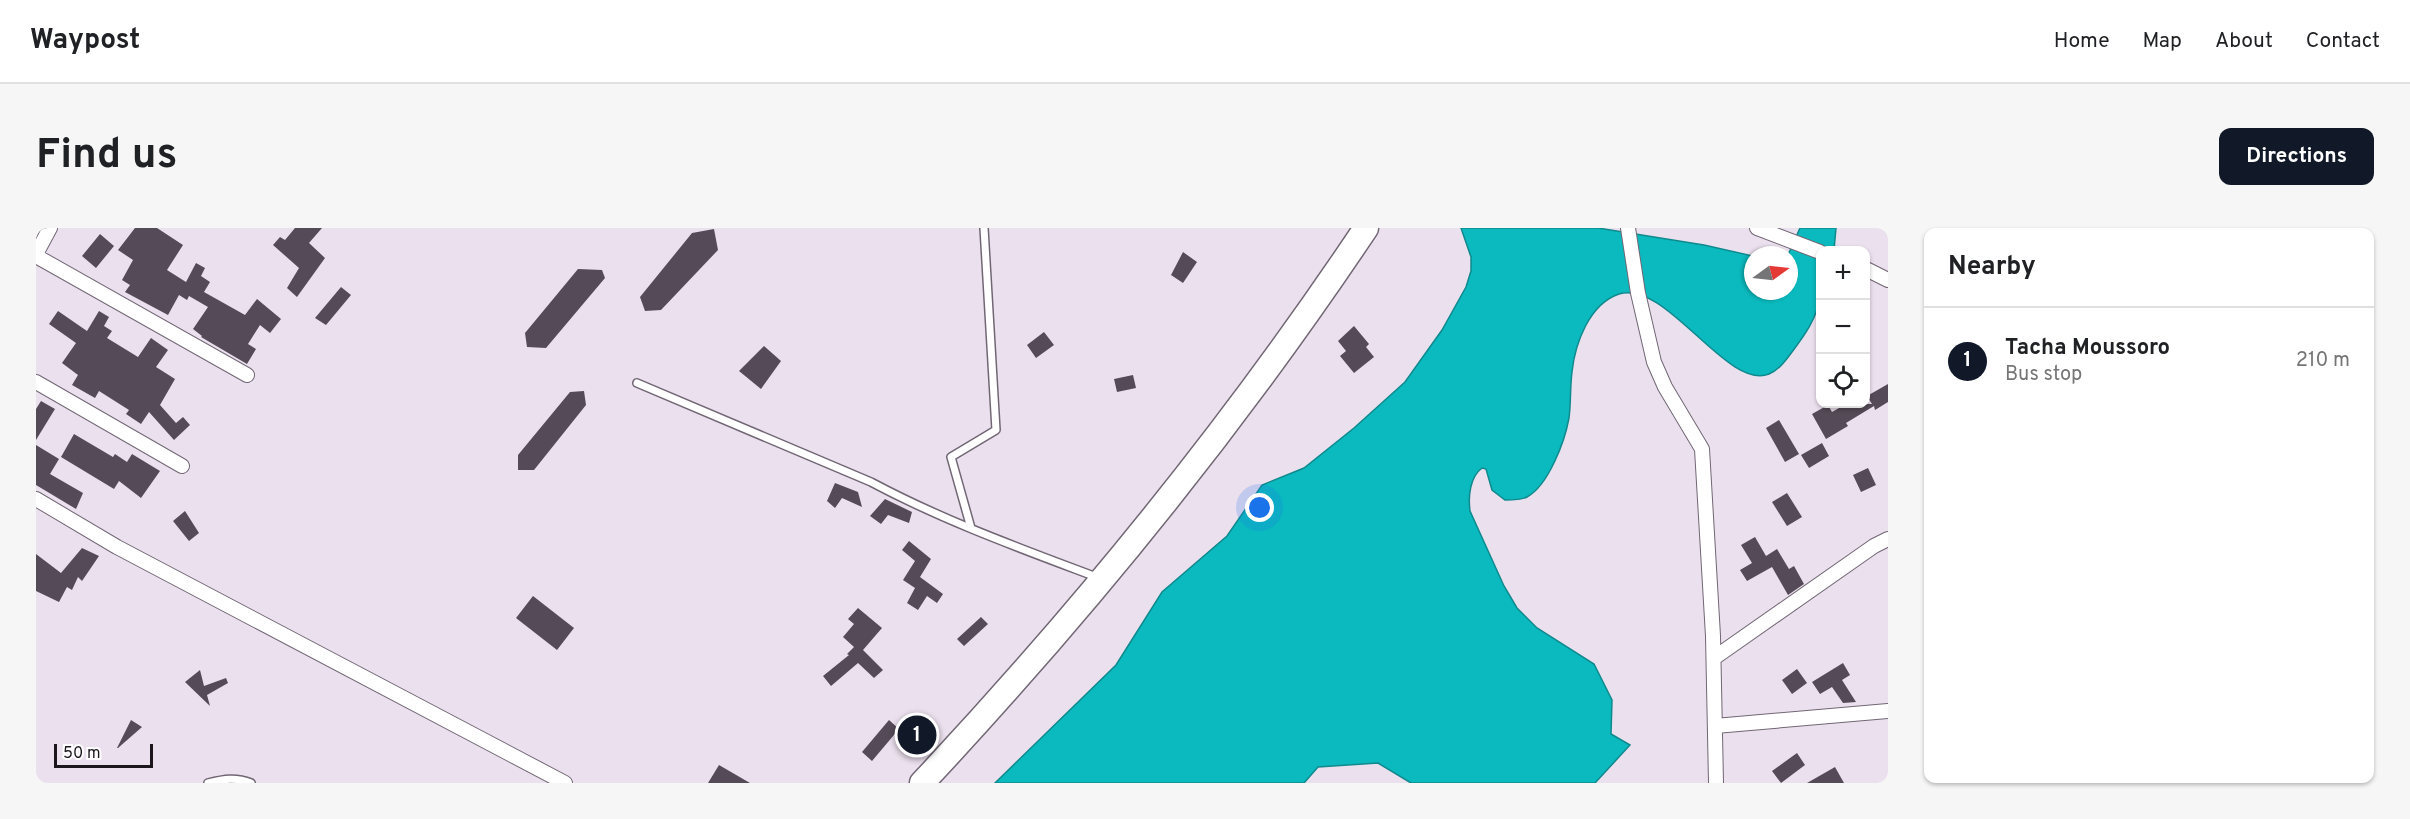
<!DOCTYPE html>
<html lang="en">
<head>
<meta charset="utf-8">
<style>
	body { margin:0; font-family:Overpass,sans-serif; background:#f6f6f6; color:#202124 }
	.controls { position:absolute; right:18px; top:18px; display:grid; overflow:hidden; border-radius:12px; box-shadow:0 2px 4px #0004 }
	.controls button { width:54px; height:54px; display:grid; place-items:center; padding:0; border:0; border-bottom:2px solid #e0e0e0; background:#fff; color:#202124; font:30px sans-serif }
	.compass { position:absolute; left:1708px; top:18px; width:54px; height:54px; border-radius:50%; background:#fff; box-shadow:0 2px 4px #0004; rotate:75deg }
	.scale { position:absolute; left:18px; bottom:15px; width:99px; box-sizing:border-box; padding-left:6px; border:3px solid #1b171c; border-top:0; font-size:16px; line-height:21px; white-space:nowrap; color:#1b171c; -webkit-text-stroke:4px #fff; paint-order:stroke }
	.you { position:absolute; left:1224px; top:280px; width:21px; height:21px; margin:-15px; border:4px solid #fff; border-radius:50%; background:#1a73e8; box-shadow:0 0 0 9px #1a73e833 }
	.badge { display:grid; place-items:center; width:39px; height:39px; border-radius:50%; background:#111827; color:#fff; font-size:20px; font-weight:700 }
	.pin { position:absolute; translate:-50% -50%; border:3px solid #fff; box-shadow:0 2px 6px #0006 }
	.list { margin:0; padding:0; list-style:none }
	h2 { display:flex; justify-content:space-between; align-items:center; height:78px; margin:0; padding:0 24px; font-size:26px }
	h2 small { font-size:20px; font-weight:400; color:#757577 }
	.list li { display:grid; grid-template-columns:39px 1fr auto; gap:18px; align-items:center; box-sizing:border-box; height:108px; padding:0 24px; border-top:2px solid #e0e0e0 }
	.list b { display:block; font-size:22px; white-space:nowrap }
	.list p { margin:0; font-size:20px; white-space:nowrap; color:#757577 }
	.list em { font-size:20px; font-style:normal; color:#757577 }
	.icon { flex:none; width:33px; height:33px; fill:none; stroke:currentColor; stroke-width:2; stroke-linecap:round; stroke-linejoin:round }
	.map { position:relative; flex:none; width:1852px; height:555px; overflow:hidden; border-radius:12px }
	header { display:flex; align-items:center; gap:36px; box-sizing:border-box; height:84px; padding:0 30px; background:#fff; border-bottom:2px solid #e0e0e0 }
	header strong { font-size:28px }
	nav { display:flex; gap:33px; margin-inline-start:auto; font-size:21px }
	.intro { display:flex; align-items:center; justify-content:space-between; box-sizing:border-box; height:144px; padding:0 36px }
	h1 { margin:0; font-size:42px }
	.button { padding:15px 27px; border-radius:12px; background:#111827; color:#fff; font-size:21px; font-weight:700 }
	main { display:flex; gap:36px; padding:0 36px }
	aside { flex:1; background:#fff; border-radius:12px; box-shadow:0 2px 4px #0004 }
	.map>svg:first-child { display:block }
	.water { fill:#0ababe; stroke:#0f898d; stroke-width:1.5 }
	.building { fill:#554b58 }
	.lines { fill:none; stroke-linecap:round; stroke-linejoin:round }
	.lane-casing { stroke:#716774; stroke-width:10 }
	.street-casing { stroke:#716774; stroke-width:16 }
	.highway-casing { stroke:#716774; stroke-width:27 }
	.lane { stroke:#fff; stroke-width:7 }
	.street { stroke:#fff; stroke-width:14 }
	.highway { stroke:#fff; stroke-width:24 }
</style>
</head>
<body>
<header>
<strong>Waypost</strong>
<nav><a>Home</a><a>Map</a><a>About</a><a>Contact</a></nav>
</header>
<div class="intro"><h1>Find us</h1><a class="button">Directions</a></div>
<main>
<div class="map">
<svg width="1852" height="555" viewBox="0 0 1852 555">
	<rect width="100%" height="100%" fill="#ebe0ee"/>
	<path class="water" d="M1425,0H1562L1668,17L1717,28V63H1753L1752,27L1764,0H1800L1798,22H1784C1784,37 1787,54 1784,68C1782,89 1768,108 1756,124C1750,132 1743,142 1733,146C1691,163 1630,51 1583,66C1553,76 1539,116 1536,144C1534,159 1535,175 1533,190C1529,212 1513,257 1491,269C1485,272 1477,272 1469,272L1456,262L1450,241L1446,240C1434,249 1432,268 1434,283L1468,358L1481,380L1501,400L1558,436L1576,472L1575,506L1594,517L1559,555H1375L1342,535L1282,539L1268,555H959L1080,437L1126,364L1191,308L1226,257L1268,240L1318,200L1369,154L1406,102L1430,59L1435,43V29Z"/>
	<path class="building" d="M99,0H121L147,17L131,42L150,54L160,35L169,40L165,48L174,54L168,64L209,87L221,71L245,91L234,105L224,97L212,116L220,121L211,136L165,109L166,108L157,101L172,79L153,68L151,72L143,67L132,87L89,64L94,57L86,52L97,32L82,22Z
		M259,0H286L273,15L289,30L261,69L251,60L263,40L237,17L244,9L249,12Z
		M678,1L682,22L625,82L609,83L604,69L656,5Z
		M64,6L78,18L60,40L46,28Z
		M1147,24L1161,34L1147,55L1135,47Z
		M542,41L566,42L569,50L510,120L491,119L489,105Z
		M305,59L315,67L290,97L279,90Z
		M22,83L51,103L63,83L73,89L68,98L76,103L71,110L102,129L115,110L132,122L120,139L139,151L124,177L140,195L147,189L154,197L138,212L113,184L105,196L90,186L93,182L63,163L59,170L36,157L42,147L26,135L40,115L13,96Z
		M1318,98L1333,116L1330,119L1338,129L1318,145L1304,128L1310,123L1302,113Z
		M1008,104L1018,117L1000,130L991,117Z
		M728,118L745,133L725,161L703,143Z
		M1097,147L1100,160L1081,164L1078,151Z
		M1852,156V174L1839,182L1838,178L1810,195L1812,198L1790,211L1776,186L1792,177L1796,184L1810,176H1836L1831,168Z
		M548,163L550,177L498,242H482V227L534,164Z
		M5,173L19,181L0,212V181Z
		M1743,192L1763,226L1749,234L1730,200Z
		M38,206L77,229L79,226L91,234L96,226L124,243L105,270L83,253L78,261L25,229Z
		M1786,215L1793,228L1773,240L1765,227Z
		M0,217L23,231L14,246L47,265L40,281L0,257Z
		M1832,240L1840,257L1825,264L1817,247Z
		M799,255L822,264L826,279L806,270L799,280L791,273Z
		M1751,265L1766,289L1751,298L1736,274Z
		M849,271L876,284L873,295L852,287L845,296L834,288Z
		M149,283L163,305L153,313L137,293Z
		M1719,309L1730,328L1741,321L1753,341L1758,338L1768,356L1752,367L1736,339L1711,353L1704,342L1716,335L1705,317Z
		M873,313L895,331L884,349L907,366L901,375L891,368L882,382L871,375L879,360L867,352L879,333L866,322Z
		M46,320L63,328L46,353L42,349L36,362L31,359L23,374L0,363V326L25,345Z
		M497,368L538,400L521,422L480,390Z
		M822,380L846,400L827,422L847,442L838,450L822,435L795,458L787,448L813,427L811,426L818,419L807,409L818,396L812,391Z
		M945,389L952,396L928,418L921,411Z
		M1807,435L1814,447L1806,452L1820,474L1807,475L1796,459L1784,466L1776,454Z
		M1761,441L1771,455L1756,466L1746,452Z
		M164,442L168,458L190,450L192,455L171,467L174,478L149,454Z
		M95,492L106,499L82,520H81Z
		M853,492L863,501L836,533L826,524Z
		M1761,525L1769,537L1745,555L1736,543Z
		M683,537L714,555H672Z
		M1799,539L1808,555H1771Z"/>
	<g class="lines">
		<g class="lane-casing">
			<path id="lane" d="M601,155L835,254C908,293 986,321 1063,350
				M935,300L915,229L960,202L948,0
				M172,555C188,551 200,549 215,555"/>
		</g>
		<g class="street-casing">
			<path id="street" d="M1592,0L1602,65L1618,134L1629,159L1666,221L1677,408L1680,555
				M1721,0L1784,24
				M0,26L14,0
				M0,28L211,147
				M1830,41L1852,52
				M0,154L146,238
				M0,271L81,319L529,555
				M1678,430L1838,318L1852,311
				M1679,498L1852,483"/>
		</g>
		<g class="highway-casing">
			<path id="highway" d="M886,555C1049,381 1197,199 1330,0"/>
		</g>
		<use href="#lane" class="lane"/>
		<use href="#street" class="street"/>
		<use href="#highway" class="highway"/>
	</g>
</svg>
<div class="controls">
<button>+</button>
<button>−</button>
<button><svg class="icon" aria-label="locate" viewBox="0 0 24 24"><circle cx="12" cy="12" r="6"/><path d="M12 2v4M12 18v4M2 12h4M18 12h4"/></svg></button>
</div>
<svg class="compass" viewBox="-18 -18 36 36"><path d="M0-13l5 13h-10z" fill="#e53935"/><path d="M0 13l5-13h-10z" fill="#757577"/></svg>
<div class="scale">50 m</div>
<div class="you"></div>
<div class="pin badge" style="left:881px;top:507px">1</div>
</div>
<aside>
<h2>Nearby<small></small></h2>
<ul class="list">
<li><span class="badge">1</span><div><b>Tacha Moussoro</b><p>Bus stop</p></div><em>210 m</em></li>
</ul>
</aside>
</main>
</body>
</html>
